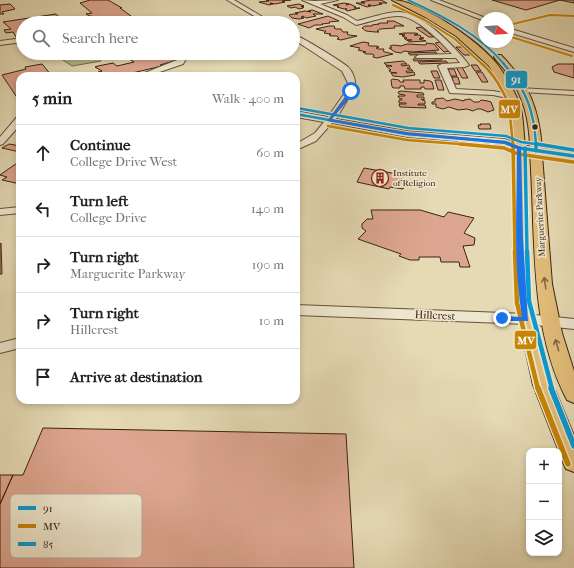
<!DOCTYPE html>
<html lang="en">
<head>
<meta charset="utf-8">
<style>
	body { margin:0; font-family:"IM FELL French Canon",serif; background:#f2f2f2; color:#202124 }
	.controls { position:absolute; right:12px; bottom:12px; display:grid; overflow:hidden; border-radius:8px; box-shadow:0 2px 6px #0003 }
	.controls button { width:36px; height:36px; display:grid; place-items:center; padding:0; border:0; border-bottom:1px solid #e0e0e0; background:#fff; color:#202124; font:20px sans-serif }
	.compass { position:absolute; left:478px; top:12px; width:36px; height:36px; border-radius:50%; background:#fff; box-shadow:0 2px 6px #0003; rotate:107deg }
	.stop { position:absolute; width:12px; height:12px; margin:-9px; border:3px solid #1a73e8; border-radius:50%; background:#fff }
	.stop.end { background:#1a73e8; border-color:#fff; box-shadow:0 1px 4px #0008 }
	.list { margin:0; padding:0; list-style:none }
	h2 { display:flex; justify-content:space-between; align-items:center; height:52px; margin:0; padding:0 16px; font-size:17px }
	h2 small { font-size:13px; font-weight:400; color:#757577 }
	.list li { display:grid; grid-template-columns:26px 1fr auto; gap:12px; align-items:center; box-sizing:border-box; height:56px; padding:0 16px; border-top:1px solid #e0e0e0 }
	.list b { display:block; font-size:15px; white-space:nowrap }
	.list p { margin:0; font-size:13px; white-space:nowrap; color:#757577 }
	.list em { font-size:13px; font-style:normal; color:#757577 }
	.icon { flex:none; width:22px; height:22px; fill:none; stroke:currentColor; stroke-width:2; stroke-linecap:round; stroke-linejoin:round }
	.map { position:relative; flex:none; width:574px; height:568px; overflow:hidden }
	.search { position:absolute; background:#fff; box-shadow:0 2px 6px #0003; left:16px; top:16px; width:284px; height:44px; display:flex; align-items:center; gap:10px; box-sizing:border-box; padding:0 14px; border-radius:22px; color:#757577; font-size:15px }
	.panel { position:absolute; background:#fff; box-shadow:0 2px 6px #0003; left:16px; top:72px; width:284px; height:332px; border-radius:12px }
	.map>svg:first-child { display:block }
	.green { fill:#b6bf8c; stroke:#787050 }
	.building { fill:#dda690; stroke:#3a2213 }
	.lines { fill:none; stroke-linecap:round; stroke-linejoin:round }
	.minor-casing { stroke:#65503b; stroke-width:2 }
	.major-casing { stroke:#3a2213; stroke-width:2 }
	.minor { fill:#eee7ce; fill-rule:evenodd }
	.major { fill:#e2bd7a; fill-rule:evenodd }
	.bus-1-far2-casing { stroke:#eee7ce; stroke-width:3.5 }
	.bus-1-far1-casing { stroke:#eee7ce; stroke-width:4.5 }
	.bus-1-casing { stroke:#eee7ce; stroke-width:6 }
	.bus-2-far4-casing { stroke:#eee7ce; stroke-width:3.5 }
	.bus-2-far3-casing { stroke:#eee7ce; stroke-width:4.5 }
	.bus-2-far2-casing { stroke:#eee7ce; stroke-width:6 }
	.bus-2-far1-casing { stroke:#eee7ce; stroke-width:8 }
	.bus-2-casing { stroke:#eee7ce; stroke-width:8 }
	.bus-3-far3-casing { stroke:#eee7ce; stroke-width:4.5 }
	.bus-3-far2-casing { stroke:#eee7ce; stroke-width:6 }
	.bus-3-far1-casing { stroke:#eee7ce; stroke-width:8 }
	.bus-3-casing { stroke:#eee7ce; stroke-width:8 }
	.bus-1-far2 { stroke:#099ad1; stroke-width:2 }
	.bus-1-far1 { stroke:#099ad1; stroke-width:2.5 }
	.bus-1 { stroke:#099ad1; stroke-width:3.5 }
	.bus-2-far4 { stroke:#c88505; stroke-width:2 }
	.bus-2-far3 { stroke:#c88505; stroke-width:2.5 }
	.bus-2-far2 { stroke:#c88505; stroke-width:3.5 }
	.bus-2-far1 { stroke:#c88505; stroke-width:4.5 }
	.bus-2 { stroke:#c88505; stroke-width:5.5 }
	.bus-3-far3 { stroke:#099ad1; stroke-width:2.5 }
	.bus-3-far2 { stroke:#099ad1; stroke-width:3.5 }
	.bus-3-far1 { stroke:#099ad1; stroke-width:4.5 }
	.bus-3 { stroke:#099ad1; stroke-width:5.5 }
	.oneway { stroke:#866841 }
	.route { fill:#1a73e8 }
	.bus-dot { fill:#3a2213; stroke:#eee7ce; stroke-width:1.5 }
	.labels { text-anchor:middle; stroke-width:3.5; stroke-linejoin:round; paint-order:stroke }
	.far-poi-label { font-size:9px; fill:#3a2213; stroke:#eee7ce; text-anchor:start }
	.far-street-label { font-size:9px; fill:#3a2213; stroke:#eee7ce }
	.street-label { font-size:11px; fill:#3a2213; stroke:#eee7ce }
	.key { fill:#eee7ce; stroke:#b8ac96; stroke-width:1 }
	.key-label { font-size:11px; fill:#3a2213 }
	.line-badge { stroke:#eee7ce; stroke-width:1.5 }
	.badge-label { font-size:11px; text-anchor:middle; font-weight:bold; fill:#fff }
</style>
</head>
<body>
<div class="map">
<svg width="574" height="568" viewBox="0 0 574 568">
	<rect width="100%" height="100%" fill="#e5dab4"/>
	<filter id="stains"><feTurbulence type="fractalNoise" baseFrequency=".005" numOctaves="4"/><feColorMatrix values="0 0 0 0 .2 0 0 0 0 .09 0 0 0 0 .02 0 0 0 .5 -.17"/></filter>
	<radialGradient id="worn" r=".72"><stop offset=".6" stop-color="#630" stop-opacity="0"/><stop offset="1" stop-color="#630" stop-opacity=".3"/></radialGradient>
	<path class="green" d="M58,53H113L115,54L97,57L101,61L72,66L60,58Z"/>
	<path class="building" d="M90,0H108L122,8H120L131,16L121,20L122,21L112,22L109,20L96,22L91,18L96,17L90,16L86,14L92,13L80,3Z
		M266,0H291L282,1L285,2L275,4L270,3L273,4L269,5L259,2L269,1Z
		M371,0H381L387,3H379L382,4L373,6L370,5H368L371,6L367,7L356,3H365L361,2Z
		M492,0H574V3L560,0L526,10Z
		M344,3L349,4L346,5L350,4L356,7L354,8H360L347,11L345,9H347H344L337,7L339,6L333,5Z
		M10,4L15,9L2,12L4,14H0V5Z
		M299,4L304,6H301L304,7L302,8H303L299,9L295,7L291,8L287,6Z
		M312,10L323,14H313L316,16L306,18L303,16L301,17L304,18L299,19L292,18L289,15L293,14H298L295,13L305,11L311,12L308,11Z
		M56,14L59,17H57L59,19L66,18L70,19L62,21L63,23H23V36L16,37L13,32L6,33L4,30L11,29L3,22Z
		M328,16L339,21L329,22L330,23L322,24H323L321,25H315L309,28L298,24Z
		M387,21H394L404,26H394L395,28L380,29L377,31L379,32H375L366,31L362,28L365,26H372V25L379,24H378L380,23H388Z
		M329,26H334L335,27L334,28L336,29H341L343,32H348L347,34L349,35L357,36L341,40L337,39L339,38L337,36H331L329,35L331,34L324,33L326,31H324L316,29Z
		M421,27L434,37H429L416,28Z
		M404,33H416L418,34L414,35H419L421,36L420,37L424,38L419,39L426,41L409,42L407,40H412H406L404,38H407L402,36L405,35L399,34Z
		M363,42L369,43L368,45L370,46H377L379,47L376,48L378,49H384L383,51L385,52L393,54L377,58L373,57L374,55L372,54H366L363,52H366L358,50L360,48L350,46Z
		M440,42L449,51L444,52L435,43Z
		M426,43L434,44L439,50L412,52L404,51L401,53L395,52L389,48H392L390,46L394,45L401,46L407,44L425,45L427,44Z
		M456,47H462L470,55H464Z
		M436,52L437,54L410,55L408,53Z
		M120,53H169L160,56L163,58L170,56L177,60L160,65L162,66L128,74L126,73L112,76H103L98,72L102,71L95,67L98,66L113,63L117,66L134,62Z
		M441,58L442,60L414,61L413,59Z
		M403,61L407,64H401L402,66L409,65L410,68H407L408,69H411L413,71H406L407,73L414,72L415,75L403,77L393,76L391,73H397L390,72L389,70H391L386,66H392L386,65L384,63Z
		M446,61L448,63L420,64L418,62Z
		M42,64L52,76H20V99H18L2,75L26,69L25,67Z
		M558,64H574V78L554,72L552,67Z
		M471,65H477L481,71H475Z
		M456,67H462L468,78H462Z
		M448,69H454L457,76H451Z
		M431,71H437L440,78H434Z
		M476,72H482L488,82H482Z
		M452,77H458L460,84H454Z
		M393,79L399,80L400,82H404L403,80H420V83H424V80L430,81L432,82L434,89H425L424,87H421V89H405L404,86H400V88H394L392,87L391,80Z
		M435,80H441L444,90H438Z
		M401,91L423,93L424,95H417V97H424V100L421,99L425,101V104H418V105H425L426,108L400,107L399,104H406V103H399V100H402V99L399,98L398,96H405V95L399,94L398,92Z
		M443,98L447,101L455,99L464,101V100L470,99L474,102H479L481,100L488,101L491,102L494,110L488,112L481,109H477L473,111L467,109L458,110L449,107L443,109L436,107V104H432V102H435V99Z
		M480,124H490L491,129H479L478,125H481Z
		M9,144L20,146V152L2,148Z
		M20,161V184L2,180L7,177L0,175Z
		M364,168L403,175L401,181L405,182L403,189L390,187L389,189L357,182Z
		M371,210H420L444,217L448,212L474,218L464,233L475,238L474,245L463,246L470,267H460L459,262H441L440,257H419V260H410L399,256L401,254L358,239L366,231L362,228V224L367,219H373Z
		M1,243L2,274H0V244Z
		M43,428L346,434L354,568H0V504L13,475H23Z
		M0,475H13L0,504Z"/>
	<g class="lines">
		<g class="minor-casing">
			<path id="minor" d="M227,0H234L273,23H266Z
				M302,0L314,1L338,0L320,4L347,15L357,21C371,18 385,12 399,12C422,12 456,48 469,65L465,67L447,68L456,89L493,91L515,95L516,97L512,99L493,95L450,93L438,66L442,64L460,63L456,58H417L415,57L419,55L452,54C441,42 416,16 399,16C385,16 370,22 356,25L343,17Z
				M431,0H439L486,18H484V21L482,20Z
				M508,28L574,48V52L508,32Z
				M293,34C302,37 341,61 348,67C353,72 356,80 355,87L336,119L407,131L505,139L522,146L524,148L519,151L503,145L407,137L332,123L316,141L296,150V144L315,133L324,122L296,117V111L328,117L344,94L348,83L342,71L293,39Z
				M23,38V42L0,45V41Z
				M172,53H179L186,59L183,64L148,76H137L177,60L178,59Z
				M519,88L574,91V95L522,92L518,90Z
				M20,116V125L3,144L0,145V137L17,117Z
				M20,207V213L0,215V209Z
				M296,305L526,314L574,319V329L526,324L296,315Z
				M20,338V348L0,353V343Z"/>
		</g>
		<g class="major-casing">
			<path id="major" d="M392,0C420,0 479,41 497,64C504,73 512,87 517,98C524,112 523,131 525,146H530C529,120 524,98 509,76C505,69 499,64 494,57L495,55H501C529,83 539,109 542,148L574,152V160L542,155L552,284L562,333L574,371V403L567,400C528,326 536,234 530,153L525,152L527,238L531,302L553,385L574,436V472L566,469L563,462L533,385L515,302L513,238V148L510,105L507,97L489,66L456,36L425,17Z"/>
		</g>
		<use href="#minor" class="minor"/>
		<use href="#major" class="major"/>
		<g class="bus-1-far2-casing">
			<path id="bus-1-far2" d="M408,0C443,16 479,34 504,64"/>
		</g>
		<g class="bus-1-far1-casing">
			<path id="bus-1-far1" d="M503,63C526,90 534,109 536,145
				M296,114L407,134L505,142L513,145"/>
		</g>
		<g class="bus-1-casing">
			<path id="bus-1" d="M510,144L519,148L574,156
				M536,144V151"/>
		</g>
		<g class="bus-2-far4-casing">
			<path id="bus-2-far4" d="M393,5L425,20L455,39L482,64
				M509,25L550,15L574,16
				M508,36L572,56"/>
		</g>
		<g class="bus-2-far3-casing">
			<path id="bus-2-far3" d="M481,63C493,73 504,91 509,106L513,145
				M328,126L407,140L472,145"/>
		</g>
		<g class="bus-2-far2-casing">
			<path id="bus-2-far2" d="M460,144L504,148L518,154L573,162
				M513,144L515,252"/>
		</g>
		<g class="bus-2-far1-casing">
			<path id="bus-2-far1" d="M515,251L517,303L538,389"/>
		</g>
		<g class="bus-2-casing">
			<path id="bus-2" d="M538,388L568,464"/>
		</g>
		<g class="bus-3-far3-casing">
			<path id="bus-3-far3" d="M297,108L408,128L506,136L521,142L543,145"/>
		</g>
		<g class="bus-3-far2-casing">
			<path id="bus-3-far2" d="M537,144L574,150
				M525,148L527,252"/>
		</g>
		<g class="bus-3-far1-casing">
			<path id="bus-3-far1" d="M527,251L529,301L552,389"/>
		</g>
		<g class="bus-3-casing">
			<path id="bus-3" d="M551,388L574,446"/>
		</g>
		<use href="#bus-1-far2" class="bus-1-far2"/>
		<use href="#bus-1-far1" class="bus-1-far1"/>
		<use href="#bus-1" class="bus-1"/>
		<use href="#bus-2-far4" class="bus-2-far4"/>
		<use href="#bus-2-far3" class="bus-2-far3"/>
		<use href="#bus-2-far2" class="bus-2-far2"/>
		<use href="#bus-2-far1" class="bus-2-far1"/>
		<use href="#bus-2" class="bus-2"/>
		<use href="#bus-3-far3" class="bus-3-far3"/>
		<use href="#bus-3-far2" class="bus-3-far2"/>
		<use href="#bus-3-far1" class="bus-3-far1"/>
		<use href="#bus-3" class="bus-3"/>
	</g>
	<defs><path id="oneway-shaft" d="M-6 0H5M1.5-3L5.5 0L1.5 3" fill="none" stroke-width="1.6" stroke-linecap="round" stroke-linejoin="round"/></defs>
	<g class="oneway">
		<use href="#oneway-shaft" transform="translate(545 283) rotate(-98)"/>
		<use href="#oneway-shaft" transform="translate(557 345) rotate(-106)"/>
	</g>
	<path class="route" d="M350,90L353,91L348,100L332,119L407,132L505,141L521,147L523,238L528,321H502L498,318L502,316L522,317C513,262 517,204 517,149L504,144L407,135L327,121Z"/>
	<defs>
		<g id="building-ring" transform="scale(0.9)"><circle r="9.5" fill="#eee7ce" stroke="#8f2418" stroke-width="1.5"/><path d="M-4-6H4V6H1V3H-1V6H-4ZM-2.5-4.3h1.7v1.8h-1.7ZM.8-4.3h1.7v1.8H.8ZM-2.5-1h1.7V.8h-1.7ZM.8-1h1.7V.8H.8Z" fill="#8f2418"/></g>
	</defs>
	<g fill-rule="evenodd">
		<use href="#building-ring" x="380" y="178"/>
	</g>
	<circle class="bus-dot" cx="535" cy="127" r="3.5"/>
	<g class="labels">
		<g class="far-poi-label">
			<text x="393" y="176">Institute<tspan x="393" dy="10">of Religion</tspan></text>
		</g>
		<g class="far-street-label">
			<text transform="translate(540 217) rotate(-93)" y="3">Marguerite Parkway</text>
		</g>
		<g class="street-label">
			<text transform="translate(435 315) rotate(3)" y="4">Hillcrest</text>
		</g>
	</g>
	<rect x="10" y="494" width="132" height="64" rx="6" class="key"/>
	<rect x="18" y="506" width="18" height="4" fill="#099ad1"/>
	<rect x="18" y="524" width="18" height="4" fill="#c88505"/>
	<rect x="18" y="542" width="18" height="4" fill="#099ad1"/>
	<g class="key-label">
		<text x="43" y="512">91</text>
		<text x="43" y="530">MV</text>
		<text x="43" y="548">85</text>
	</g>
	<g class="line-badge">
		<rect x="505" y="70" width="23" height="19" rx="4" fill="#099ad1"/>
		<rect x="498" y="99" width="23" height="20" rx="4" fill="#c88505"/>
		<rect x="514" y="330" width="23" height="20" rx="4" fill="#c88505"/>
	</g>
	<g class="badge-label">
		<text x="516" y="83">91</text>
		<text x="509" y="113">MV</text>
		<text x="526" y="344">MV</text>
	</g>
	<rect width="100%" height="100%" filter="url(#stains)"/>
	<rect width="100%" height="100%" fill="url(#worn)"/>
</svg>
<div class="controls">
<button>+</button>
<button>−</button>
<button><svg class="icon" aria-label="layers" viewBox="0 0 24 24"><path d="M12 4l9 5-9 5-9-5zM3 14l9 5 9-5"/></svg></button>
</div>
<svg class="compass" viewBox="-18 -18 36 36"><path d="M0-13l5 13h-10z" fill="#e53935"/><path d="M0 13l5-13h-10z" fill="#757577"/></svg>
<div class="stop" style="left:351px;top:91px"></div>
<div class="stop end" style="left:502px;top:318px"></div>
<div class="search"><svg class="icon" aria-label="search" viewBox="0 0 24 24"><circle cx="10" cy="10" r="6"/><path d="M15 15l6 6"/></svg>Search here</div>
<section class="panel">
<h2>5 min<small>Walk · 400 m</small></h2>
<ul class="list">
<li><svg class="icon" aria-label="ahead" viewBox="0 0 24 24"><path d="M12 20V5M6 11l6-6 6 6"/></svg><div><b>Continue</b><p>College Drive West</p></div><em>60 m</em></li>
<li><svg class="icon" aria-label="left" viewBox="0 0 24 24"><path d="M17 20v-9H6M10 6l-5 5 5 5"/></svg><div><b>Turn left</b><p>College Drive</p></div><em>140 m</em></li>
<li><svg class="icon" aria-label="right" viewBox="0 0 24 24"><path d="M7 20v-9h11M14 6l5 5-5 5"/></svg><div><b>Turn right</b><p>Marguerite Parkway</p></div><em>190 m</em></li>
<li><svg class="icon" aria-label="right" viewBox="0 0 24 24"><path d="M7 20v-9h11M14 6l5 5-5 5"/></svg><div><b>Turn right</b><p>Hillcrest</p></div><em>10 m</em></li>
<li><svg class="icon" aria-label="arrive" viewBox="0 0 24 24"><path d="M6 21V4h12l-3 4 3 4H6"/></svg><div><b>Arrive at destination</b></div></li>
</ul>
</section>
</div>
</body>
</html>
